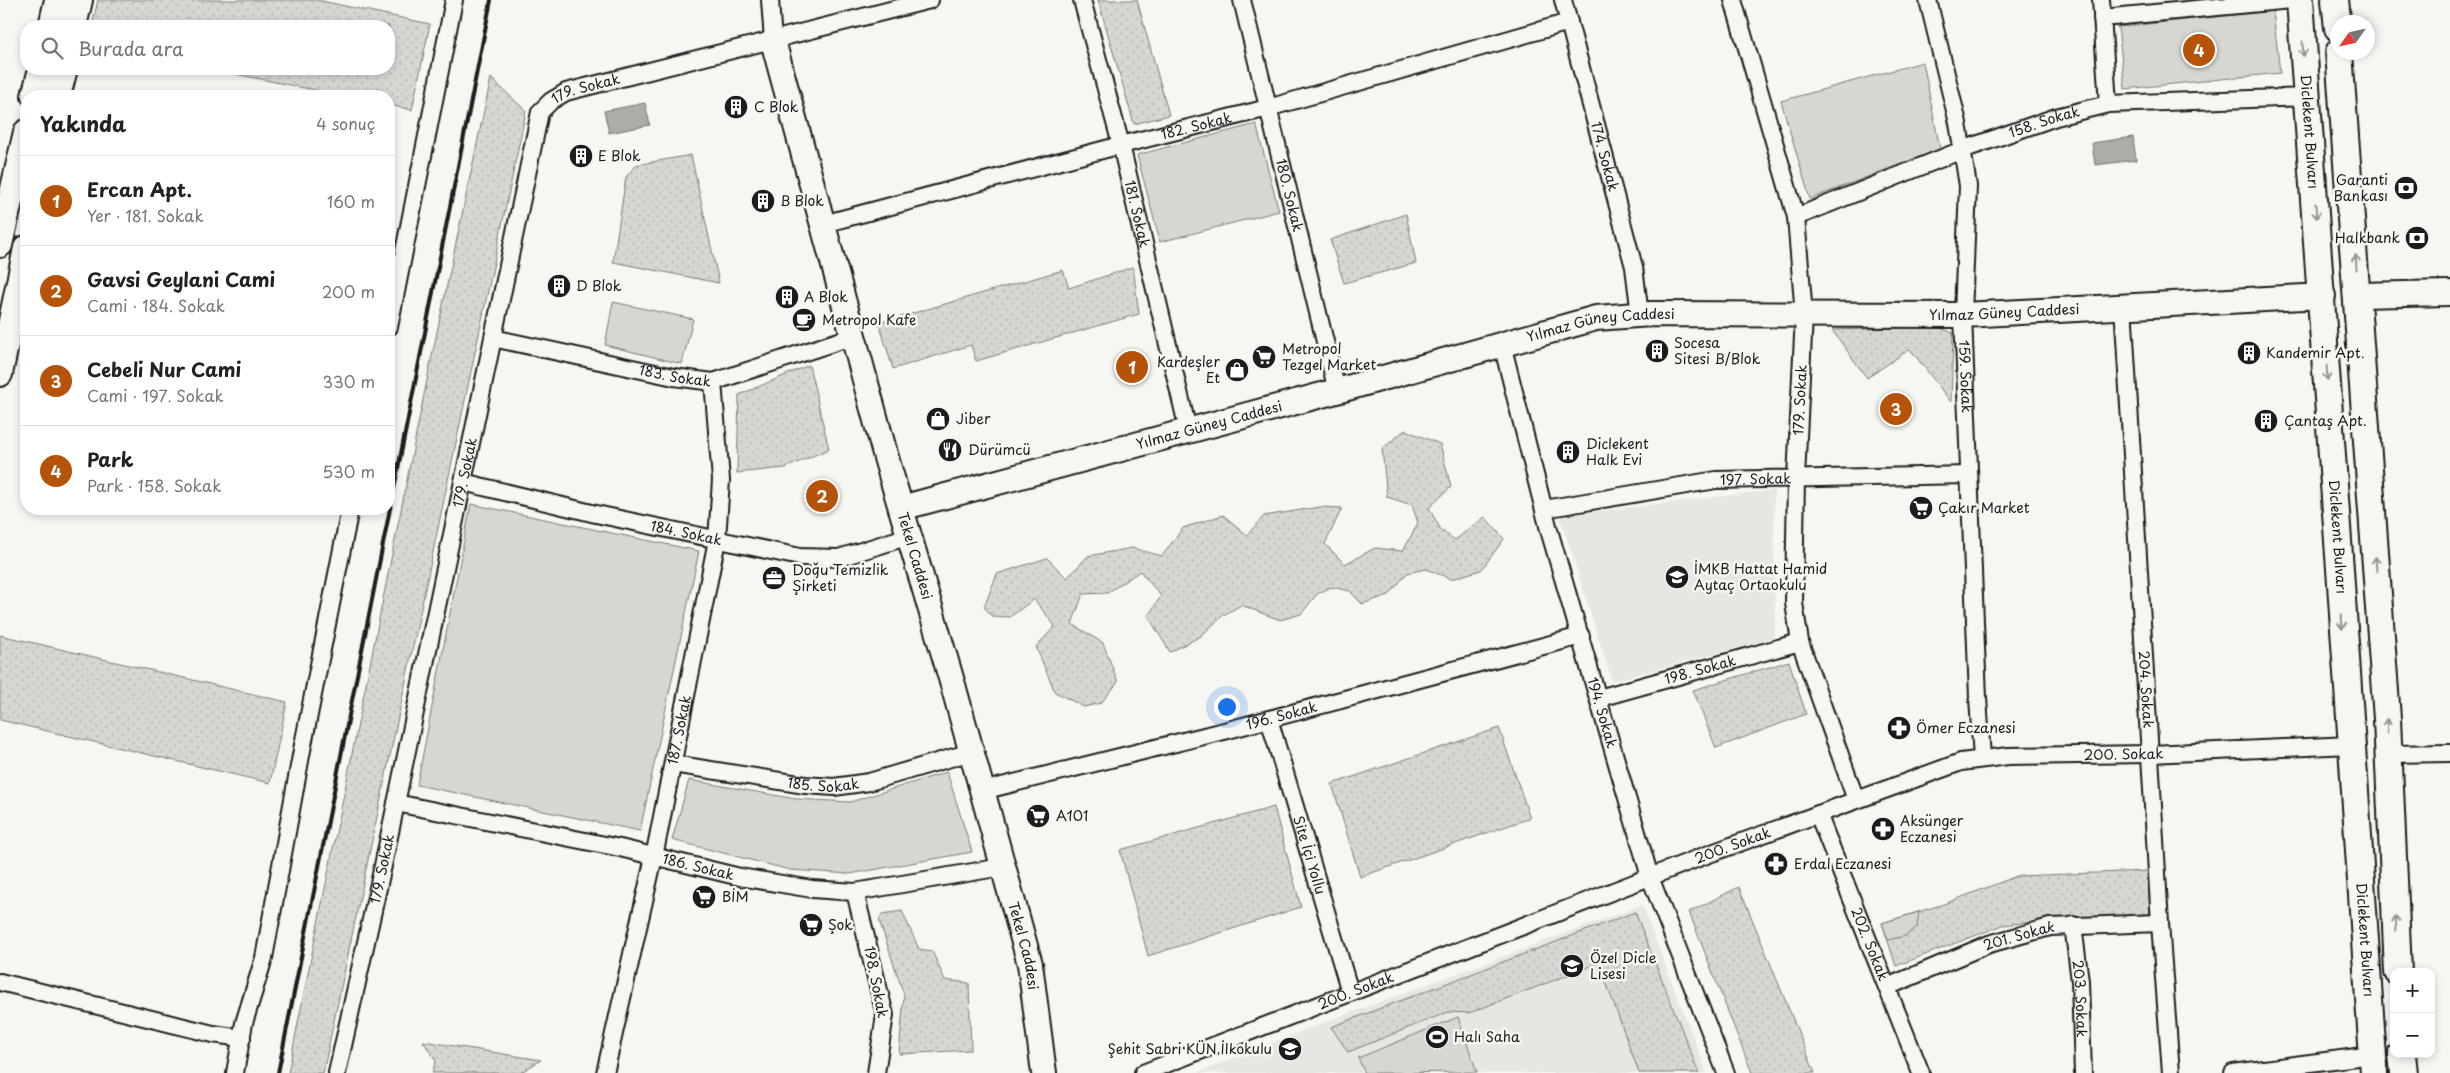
<!DOCTYPE html>
<html lang="tr">
<head>
<meta charset="utf-8">
<style>
	body { margin:0; font-family:"Playpen Sans",sans-serif; background:#f2f2f2; color:#222 }
	.controls { position:absolute; right:15px; bottom:15px; display:grid; overflow:hidden; border-radius:10px; box-shadow:0 2px 8px #0003 }
	.controls button { width:45px; height:45px; display:grid; place-items:center; padding:0; border:0; border-bottom:1px solid #e0e0e0; background:#fff; color:#222; font:25px sans-serif }
	.compass { position:absolute; left:2330px; top:15px; width:45px; height:45px; border-radius:50%; background:#fff; box-shadow:0 2px 8px #0003; rotate:236deg }
	.you { position:absolute; left:1226px; top:706px; width:18px; height:18px; margin:-12px; border:4px solid #fff; border-radius:50%; background:#1a73e8; box-shadow:0 0 0 8px #1a73e833 }
	.badge { display:grid; place-items:center; width:32px; height:32px; border-radius:50%; background:#b45309; color:#fff; font-size:16px; font-weight:700 }
	.pin { position:absolute; translate:-50% -50%; border:2px solid #fff; box-shadow:0 1px 5px #0006 }
	.list { margin:0; padding:0; list-style:none }
	h2 { display:flex; justify-content:space-between; align-items:center; height:65px; margin:0; padding:0 20px; font-size:21px }
	h2 small { font-size:16px; font-weight:400; color:#767676 }
	.list li { display:grid; grid-template-columns:32px 1fr auto; gap:15px; align-items:center; box-sizing:border-box; height:90px; padding:0 20px; border-top:1px solid #e0e0e0 }
	.list b { display:block; font-size:19px; white-space:nowrap }
	.list p { margin:0; font-size:16px; white-space:nowrap; color:#767676 }
	.list em { font-size:16px; font-style:normal; color:#767676 }
	.icon { flex:none; width:28px; height:28px; fill:none; stroke:currentColor; stroke-width:2; stroke-linecap:round; stroke-linejoin:round }
	.map { position:relative; flex:none; width:2450px; height:1073px; overflow:hidden }
	.search { position:absolute; background:#fff; box-shadow:0 2px 8px #0003; left:20px; top:20px; width:375px; height:55px; display:flex; align-items:center; gap:12px; box-sizing:border-box; padding:0 18px; border-radius:20px; color:#767676; font-size:19px }
	.panel { position:absolute; background:#fff; box-shadow:0 2px 8px #0003; left:20px; top:90px; width:375px; height:425px; border-radius:20px }
	.map>svg:first-child { display:block }
	.built { fill:#e6e6e2 }
	.grass { fill:url(#grass-dots); stroke:#797977 }
	.park { fill:#d6d6d2; stroke:#797977 }
	.water { fill:#acaca9; stroke:#727271 }
	.lines { fill:none; stroke-linecap:round; stroke-linejoin:round }
	.street-casing { stroke:#1c1c1c; stroke-width:20 }
	.secondary-casing { stroke:#1c1c1c; stroke-width:28 }
	.primary-casing { stroke:#1c1c1c; stroke-width:30 }
	.street { stroke:#f6f6f2; stroke-width:16 }
	.secondary { stroke:#f6f6f2; stroke-width:24 }
	.primary { stroke:#f6f6f2; stroke-width:26 }
	.rail { stroke:#1c1c1c; stroke-width:4 }
	.oneway { stroke:#949492 }
	.labels { text-anchor:middle; stroke-width:5; stroke-linejoin:round; paint-order:stroke }
	.street-label { font-size:14px; fill:#1c1c1c; stroke:#f6f6f2 }
	.poi-label { font-size:14px; fill:#1c1c1c; stroke:#f6f6f2; text-anchor:start }
</style>
</head>
<body>
<div class="map">
<svg width="2450" height="1073" viewBox="0 0 2450 1073">
	<defs>
		<pattern id="grass-dots" width="8" height="8" patternUnits="userSpaceOnUse" patternTransform="scale(1.25)"><rect width="8" height="8" fill="#d6d6d2"/><path d="M2 2h.1M6 6h.1" fill="none" stroke="#b7b7b4" stroke-width="1.8" stroke-linecap="round"/></pattern>
	</defs>
	<rect width="100%" height="100%" fill="#f6f6f2"/>
	<filter id="ink" filterUnits="userSpaceOnUse"><feTurbulence type="fractalNoise" baseFrequency=".02" numOctaves="2"/><feDisplacementMap in="SourceGraphic" scale="10" xChannelSelector="R" yChannelSelector="G"/><feConvolveMatrix kernelMatrix="1 2 1 2 8 2 1 2 1" color-interpolation-filters="sRGB"/></filter>
	<g filter="url(#ink)">
		<path class="built" d="M1774,490L1775,638L1612,681L1560,516Z
			M1642,905L1707,1073H1197L1315,1026Z"/>
		<path class="grass" d="M98,0H317L430,24L412,110L389,105V96H344L211,69H389V26H92Z
			M1098,0H1137L1169,115L1134,124Z
			M491,78L526,111L323,1073H288L429,370Z
			M691,155L719,283L613,262L626,177L636,165Z
			M1406,214L1416,263L1344,283L1330,240Z
			M1133,267L1139,314L976,361L971,345L893,369L879,323L1063,270L1069,288Z
			M1938,327L1953,333L1951,402L1910,349L1867,378L1832,330Z
			M809,365L829,449L785,468L737,473L739,395Z
			M1405,430L1440,444L1451,487L1429,508L1441,530L1455,540L1485,517L1504,539L1481,570L1451,579L1426,569L1407,573L1389,595L1362,604L1350,591L1331,587L1317,594L1301,614L1280,620L1241,605L1222,616L1201,636L1170,652L1148,616L1161,596L1140,571L1107,593L1083,594L1072,624L1103,643L1118,682L1101,703L1084,707L1055,692L1036,647L1055,626L1034,599L1010,617L992,616L984,607L997,574L1047,558L1067,578L1088,556L1132,548L1162,556L1183,528L1223,515L1247,535L1264,516L1320,507L1342,508L1325,544L1345,564L1375,548L1403,551L1418,523L1412,505L1387,497L1382,449Z
			M0,635L287,702L270,783L0,720Z
			M1789,661L1806,714L1716,748L1693,690Z
			M1499,728L1530,818L1360,877L1332,784Z
			M1274,807L1301,907L1148,956L1120,850Z
			M2148,871L2150,914L2072,918L2003,925L1896,966L1882,923L1944,904L2017,876Z
			M1739,887L1815,1073H1752L1689,912Z
			M902,911L919,949L932,951L945,980L969,983L971,1050L899,1054L904,995L879,920L882,914Z
			M1635,912L1699,1073H1639L1599,963L1469,1013L1448,1012L1348,1052L1331,1027Z
			M423,1041L541,1060L520,1073H432L436,1061Z"/>
		<path class="park" d="M2273,11L2280,73L2125,89L2118,27Z
			M1923,62L1940,149L1810,199L1781,101Z
			M1256,124L1279,211L1160,242L1137,155Z
			M613,302L693,319L682,364L605,345Z
			M471,504L699,551L640,831L417,785Z
			M947,772L972,852L850,874L790,870L672,840L689,780L796,799L850,802Z
			M1919,912L1917,927L1905,936L1888,940L1882,923Z
			M1458,1017L1477,1072L1365,1073L1358,1058Z"/>
		<path class="water" d="M645,103L650,125L609,133L604,111Z
			M2133,137L2136,160L2095,165L2092,143Z"/>
		<g class="lines">
			<g class="street-casing">
				<g id="street">
					<path d="M770,0L773,41"/>
					<path id="s1" d="M1082,0L1121,145L1188,430"/>
					<path id="s2" d="M1242,0L1337,391"/>
					<path id="s3" d="M1563,0L1634,267L1640,315"/>
					<path d="M1733,0L1796,217L1804,315L1796,478L1794,603L1800,642L1856,800"/>
					<path id="s4" d="M1928,0L1958,123L1968,186L1963,315L1978,698L1982,758"/>
					<path d="M2101,0L2108,104"/>
					<path d="M2102,18L2291,0"/>
					<path id="s5" d="M1796,217L1962,150L2056,117L2108,104L2307,97"/>
					<path id="s6" d="M823,224L1121,145L1268,108L1569,22"/>
					<path id="s7" d="M2123,305L2160,923L2171,1073"/>
					<path d="M389,327L454,0"/>
					<path id="s8" d="M493,338L674,377L713,382L854,336"/>
					<path id="s9" d="M1502,344L1549,530L1650,877L1726,1073"/>
					<path id="s10" d="M463,482L596,514L800,557L839,558L909,536"/>
					<path id="s11" d="M1544,509L1716,480L1969,475"/>
					<path id="s12" d="M1599,698L1800,642"/>
					<path id="s13" d="M1269,719L1350,992"/>
					<path d="M2389,754L2450,753"/>
					<path id="s14" d="M673,764L805,785L834,787L869,782L971,752"/>
					<path id="s15" d="M982,791L1228,730L1581,636"/>
					<path id="s16" d="M396,803L620,848L740,877L812,889L855,892L1002,867"/>
					<path id="s17" d="M1818,814L1921,1073"/>
					<path d="M855,892L885,1015L876,1073"/>
					<path id="s18" d="M2073,925L2080,981L2083,1073"/>
					<path d="M0,982L213,1034L242,1038"/>
					<path id="s19" d="M1887,987L1989,944L2050,927L2160,923"/>
					<path d="M235,1073L244,1023L264,958L302,750L350,509"/>
					<path id="s20" d="M337,1073L384,861L540,112L551,101L566,92L930,0"/>
					<path id="s21" d="M605,1073L654,857L717,540L721,480L713,382"/>
					<path id="s22" d="M1143,1073L1709,854L1961,762L2008,756L2150,754L2350,745"/>
					<path d="M2233,1073L2372,1055"/>
				</g>
			</g>
			<g class="secondary-casing">
				<g id="secondary">
					<path d="M51,26L57,0"/>
					<path d="M74,26L80,0"/>
					<path id="s23" d="M773,41L887,461L953,685L1030,964L1044,1073"/>
					<path d="M34,96L41,69"/>
					<path d="M58,96L65,69"/>
					<path d="M0,245L26,132"/>
					<path d="M2358,295L2450,293"/>
					<path d="M0,374L26,248"/>
					<path id="s24" d="M901,508L1344,389L1596,318L1651,314L1963,315L2323,296"/>
				</g>
			</g>
			<g class="primary-casing">
				<g id="primary">
					<path id="s25" d="M2300,0C2326,358 2350,715 2374,1073"/>
					<path d="M2335,0L2338,28"/>
					<path d="M2339,52L2387,719L2398,972"/>
					<path d="M2402,1054L2404,1073"/>
				</g>
			</g>
			<use href="#street" class="street"/>
			<use href="#secondary" class="secondary"/>
			<use href="#primary" class="primary"/>
			<path class="rail" d="M278,1073L491,0"/>
		</g>
		<defs><path id="oneway-shaft" d="M-6 0H5M1.5-3L5.5 0L1.5 3" fill="none" stroke-width="1.6" stroke-linecap="round" stroke-linejoin="round" transform="scale(1.25)"/></defs>
		<g class="oneway">
			<use href="#oneway-shaft" transform="translate(2303 49) rotate(86)"/>
			<use href="#oneway-shaft" transform="translate(2316 211) rotate(85)"/>
			<use href="#oneway-shaft" transform="translate(2356 262) rotate(-94)"/>
			<use href="#oneway-shaft" transform="translate(2327 373) rotate(87)"/>
			<use href="#oneway-shaft" transform="translate(2376 564) rotate(-94)"/>
			<use href="#oneway-shaft" transform="translate(2342 622) rotate(87)"/>
			<use href="#oneway-shaft" transform="translate(2387 726) rotate(-93)"/>
			<use href="#oneway-shaft" transform="translate(2396 923) rotate(-93)"/>
		</g>
	</g>
	<defs>
		<g id="building-disc" transform="scale(1.25)"><circle r="9.5" fill="#1c1c1c" stroke="#f6f6f2"/><path d="M-4-6H4V6H1V3H-1V6H-4ZM-2.5-4.3h1.7v1.8h-1.7ZM.8-4.3h1.7v1.8H.8ZM-2.5-1h1.7V.8h-1.7ZM.8-1h1.7V.8H.8Z" fill="#fff"/></g>
		<g id="bank-disc" transform="scale(1.25)"><circle r="9.5" fill="#1c1c1c" stroke="#f6f6f2"/><path d="M-6-4H6V4H-6ZM0-2.3a2.3 2.3 0 1 0 0 4.6a2.3 2.3 0 1 0 0-4.6Z" fill="#fff"/></g>
		<g id="cafe-disc" transform="scale(1.25)"><circle r="9.5" fill="#1c1c1c" stroke="#f6f6f2"/><path d="M-5.5-4.5H6V0H3Q3 3.5 0 3.5H-2.5Q-5.5 3.5-5.5 0ZM3-3.2v2h1.7v-2ZM-6 4.5H4V6H-6Z" fill="#fff"/></g>
		<g id="supermarket-disc" transform="scale(1.25)"><circle r="9.5" fill="#1c1c1c" stroke="#f6f6f2"/><path d="M-6-5.5h2.5l.6 2H6L4.5 2H-2.5L-4.4-4H-6ZM-1.5 3.2a1.3 1.3 0 1 0 .1 0ZM3 3.2a1.3 1.3 0 1 0 .1 0Z" fill="#fff"/></g>
		<g id="shop-disc" transform="scale(1.25)"><circle r="9.5" fill="#1c1c1c" stroke="#f6f6f2"/><path d="M-5-2.5h2.3a2.7 3.5 0 0 1 5.4 0H5L5.5 6h-11ZM-1.5-2.5h3a1.5 2.3 0 0 0-3 0Z" fill="#fff"/></g>
		<g id="restaurant-disc" transform="scale(1.25)"><circle r="9.5" fill="#1c1c1c" stroke="#f6f6f2"/><path d="M-5-6h1v4h1v-4h1v4h1v-4h1v5L-1.5 .5V6h-2V.5L-5-1ZM5-6V6H3V1.5H1.5Q1.5-4 5-6Z" fill="#fff"/></g>
		<g id="school-disc" transform="scale(1.25)"><circle r="9.5" fill="#1c1c1c" stroke="#f6f6f2"/><path d="M0-5L7-2L0 1L-7-2ZM-4 1L0 2.5L4 1V4Q0 6-4 4Z" fill="#fff"/></g>
		<g id="office-disc" transform="scale(1.25)"><circle r="9.5" fill="#1c1c1c" stroke="#f6f6f2"/><path d="M-6-3h4V-5.5h4V-3h4V5H-6ZM-1-4.5V-3h2v-1.5ZM-6 0V1H6V0Z" fill="#fff"/></g>
		<g id="pharmacy-disc" transform="scale(1.25)"><circle r="9.5" fill="#1c1c1c" stroke="#f6f6f2"/><path d="M-2-6h4v4h4v4h-4v4h-4v-4h-4v-4h4Z" fill="#fff"/></g>
		<g id="stadium-disc" transform="scale(1.25)"><circle r="9.5" fill="#1c1c1c" stroke="#f6f6f2"/><path d="M0-5a6.5 5 0 1 0 0 10a6.5 5 0 1 0 0-10ZM-3.5-1.8h7v3.6h-7Z" fill="#fff"/></g>
	</defs>
	<g fill-rule="evenodd">
		<use href="#building-disc" x="736" y="107"/>
		<use href="#building-disc" x="581" y="156"/>
		<use href="#bank-disc" x="2406" y="188"/>
		<use href="#building-disc" x="763" y="201"/>
		<use href="#bank-disc" x="2417" y="238"/>
		<use href="#building-disc" x="559" y="286"/>
		<use href="#building-disc" x="787" y="297"/>
		<use href="#cafe-disc" x="804" y="320"/>
		<use href="#building-disc" x="1657" y="351"/>
		<use href="#building-disc" x="2249" y="353"/>
		<use href="#supermarket-disc" x="1264" y="357"/>
		<use href="#shop-disc" x="1237" y="370"/>
		<use href="#shop-disc" x="938" y="419"/>
		<use href="#building-disc" x="2266" y="421"/>
		<use href="#restaurant-disc" x="950" y="450"/>
		<use href="#building-disc" x="1568" y="452"/>
		<use href="#supermarket-disc" x="1921" y="508"/>
		<use href="#school-disc" x="1677" y="577"/>
		<use href="#office-disc" x="774" y="578"/>
		<use href="#pharmacy-disc" x="1899" y="728"/>
		<use href="#supermarket-disc" x="1038" y="816"/>
		<use href="#pharmacy-disc" x="1883" y="829"/>
		<use href="#pharmacy-disc" x="1776" y="864"/>
		<use href="#supermarket-disc" x="704" y="897"/>
		<use href="#supermarket-disc" x="811" y="925"/>
		<use href="#school-disc" x="1572" y="966"/>
		<use href="#stadium-disc" x="1437" y="1037"/>
		<use href="#school-disc" x="1290" y="1049"/>
	</g>
	<g class="labels">
		<g class="street-label">
			<text dy="5" stroke="none"><textPath href="#s20" startOffset="1035">179. Sokak</textPath></text>
			<text dy="5" stroke="none"><textPath href="#s5" startOffset="266">158. Sokak</textPath></text>
			<text dy="5" stroke="none"><textPath href="#s6" startOffset="386">182. Sokak</textPath></text>
			<text dy="5" stroke="none"><textPath href="#s25" startOffset="132">Diclekent Bulvarı</textPath></text>
			<text dy="5" stroke="none"><textPath href="#s3" startOffset="162">174. Sokak</textPath></text>
			<text dy="5" stroke="none"><textPath href="#s2" startOffset="201">180. Sokak</textPath></text>
			<text dy="5" stroke="none"><textPath href="#s1" startOffset="221">181. Sokak</textPath></text>
			<text dy="5" stroke="none"><textPath href="#s24" startOffset="1129">Yılmaz Güney Caddesi</textPath></text>
			<text dy="5" stroke="none"><textPath href="#s24" startOffset="724">Yılmaz Güney Caddesi</textPath></text>
			<text dy="5" stroke="none"><textPath href="#s8" startOffset="186">183. Sokak</textPath></text>
			<text dy="5" stroke="none"><textPath href="#s4" startOffset="381">159. Sokak</textPath></text>
			<text transform="translate(1800 400) rotate(-87)" y="5">179. Sokak</text>
			<text dy="5" stroke="none"><textPath href="#s24" startOffset="319">Yılmaz Güney Caddesi</textPath></text>
			<text dy="5" stroke="none"><textPath href="#s20" startOffset="614">179. Sokak</textPath></text>
			<text dy="5" stroke="none"><textPath href="#s11" startOffset="214">197. Sokak</textPath></text>
			<text dy="5" stroke="none"><textPath href="#s10" startOffset="229">184. Sokak</textPath></text>
			<text dy="5" stroke="none"><textPath href="#s25" startOffset="538">Diclekent Bulvarı</textPath></text>
			<text dy="5" stroke="none"><textPath href="#s23" startOffset="534">Tekel Caddesi</textPath></text>
			<text dy="5" stroke="none"><textPath href="#s12" startOffset="105">198. Sokak</textPath></text>
			<text dy="5" stroke="none"><textPath href="#s7" startOffset="385">204. Sokak</textPath></text>
			<text dy="5" stroke="none"><textPath href="#s9" startOffset="382">194. Sokak</textPath></text>
			<text dy="5" stroke="none"><textPath href="#s15" startOffset="309">196. Sokak</textPath></text>
			<text dy="5" stroke="none"><textPath href="#s21" startOffset="351">187. Sokak</textPath></text>
			<text dy="5" stroke="none"><textPath href="#s22" startOffset="1038">200. Sokak</textPath></text>
			<text dy="5" stroke="none"><textPath href="#s14" startOffset="152">185. Sokak</textPath></text>
			<text dy="5" stroke="none"><textPath href="#s22" startOffset="632">200. Sokak</textPath></text>
			<text dy="5" stroke="none"><textPath href="#s13" startOffset="142">Site İçi Yollu</textPath></text>
			<text dy="5" stroke="none"><textPath href="#s16" startOffset="309">186. Sokak</textPath></text>
			<text dy="5" stroke="none"><textPath href="#s20" startOffset="209">179. Sokak</textPath></text>
			<text dy="5" stroke="none"><textPath href="#s19" startOffset="142">201. Sokak</textPath></text>
			<text dy="5" stroke="none"><textPath href="#s25" startOffset="942">Diclekent Bulvarı</textPath></text>
			<text dy="5" stroke="none"><textPath href="#s17" startOffset="140">202. Sokak</textPath></text>
			<text dy="5" stroke="none"><textPath href="#s23" startOffset="939">Tekel Caddesi</textPath></text>
			<text transform="translate(876 982) rotate(79)" y="5">198. Sokak</text>
			<text dy="5" stroke="none"><textPath href="#s22" startOffset="228">200. Sokak</textPath></text>
			<text dy="5" stroke="none"><textPath href="#s18" startOffset="74">203. Sokak</textPath></text>
		</g>
		<g class="poi-label">
			<text x="754" y="112">C Blok</text>
			<text x="598" y="161">E Blok</text>
			<text x="2388" y="185" text-anchor="end">Garanti<tspan x="2388" dy="16">Bankası</tspan></text>
			<text x="780" y="206">B Blok</text>
			<text x="2400" y="243" text-anchor="end">Halkbank</text>
			<text x="576" y="291">D Blok</text>
			<text x="804" y="302">A Blok</text>
			<text x="822" y="325">Metropol Kafe</text>
			<text x="1674" y="348">Socesa<tspan x="1674" dy="16">Sitesi B/Blok</tspan></text>
			<text x="1282" y="354">Metropol<tspan x="1282" dy="16">Tezgel Market</tspan></text>
			<text x="2266" y="358">Kandemir Apt.</text>
			<text x="1220" y="367" text-anchor="end">Kardeşler<tspan x="1220" dy="16">Et</tspan></text>
			<text x="956" y="424">Jiber</text>
			<text x="2284" y="426">Çantaş Apt.</text>
			<text x="1586" y="449">Diclekent<tspan x="1586" dy="16">Halk Evi</tspan></text>
			<text x="968" y="455">Dürümcü</text>
			<text x="1938" y="513">Çakır Market</text>
			<text x="1694" y="574">İMKB Hattat Hamid<tspan x="1694" dy="16">Aytaç Ortaokulu</tspan></text>
			<text x="792" y="575">Doğu Temizlik<tspan x="792" dy="16">Şirketi</tspan></text>
			<text x="1916" y="733">Ömer Eczanesi</text>
			<text x="1056" y="821">A101</text>
			<text x="1900" y="826">Aksünger<tspan x="1900" dy="16">Eczanesi</tspan></text>
			<text x="1794" y="869">Erdal Eczanesi</text>
			<text x="722" y="902">BİM</text>
			<text x="828" y="930">Şok</text>
			<text x="1590" y="963">Özel Dicle<tspan x="1590" dy="16">Lisesi</tspan></text>
			<text x="1454" y="1042">Halı Saha</text>
			<text x="1272" y="1054" text-anchor="end">Şehit Sabri KÜN İlkokulu</text>
		</g>
	</g>
</svg>
<div class="controls">
<button>+</button>
<button>−</button>
</div>
<svg class="compass" viewBox="-18 -18 36 36"><path d="M0-13l5 13h-10z" fill="#e53935"/><path d="M0 13l5-13h-10z" fill="#767676"/></svg>
<div class="you"></div>
<div class="pin badge" style="left:1132px;top:367px">1</div>
<div class="pin badge" style="left:822px;top:496px">2</div>
<div class="pin badge" style="left:1896px;top:409px">3</div>
<div class="pin badge" style="left:2199px;top:50px">4</div>
<div class="search"><svg class="icon" aria-label="search" viewBox="0 0 24 24"><circle cx="10" cy="10" r="6"/><path d="M15 15l6 6"/></svg>Burada ara</div>
<section class="panel">
<h2>Yakında<small>4 sonuç</small></h2>
<ul class="list">
<li><span class="badge">1</span><div><b>Ercan Apt.</b><p>Yer · 181. Sokak</p></div><em>160 m</em></li>
<li><span class="badge">2</span><div><b>Gavsi Geylani Cami</b><p>Cami · 184. Sokak</p></div><em>200 m</em></li>
<li><span class="badge">3</span><div><b>Cebeli Nur Cami</b><p>Cami · 197. Sokak</p></div><em>330 m</em></li>
<li><span class="badge">4</span><div><b>Park</b><p>Park · 158. Sokak</p></div><em>530 m</em></li>
</ul>
</section>
</div>
</body>
</html>
